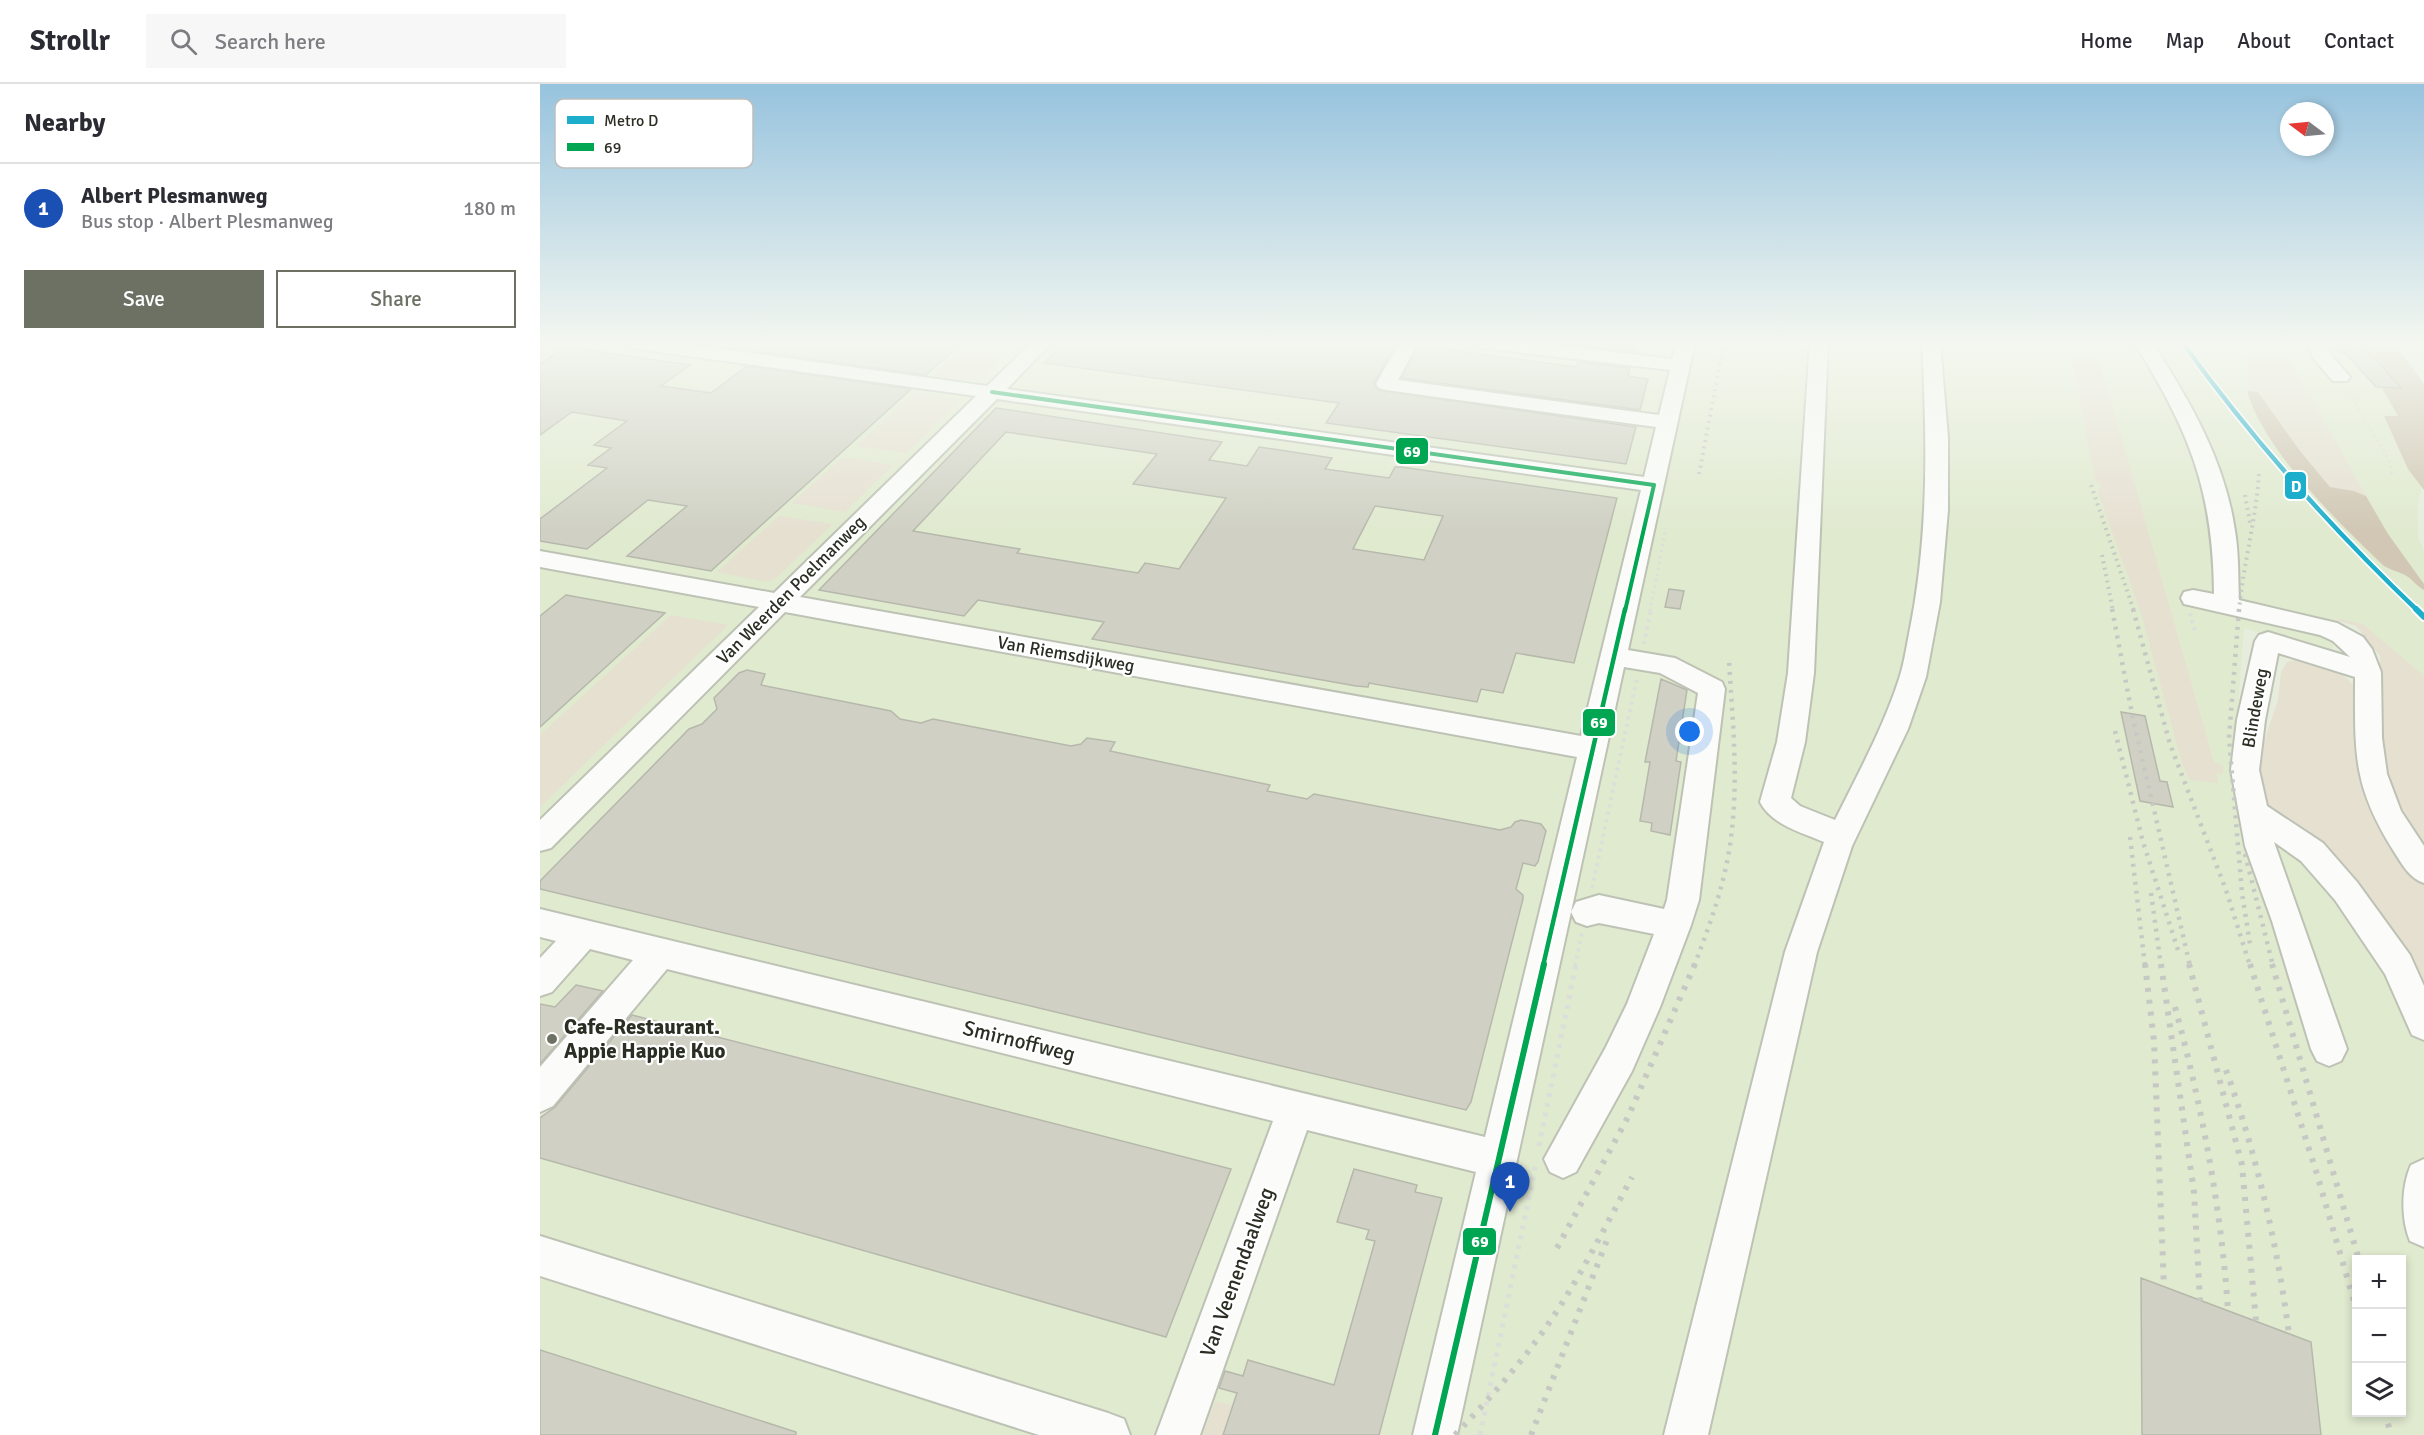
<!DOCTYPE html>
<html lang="en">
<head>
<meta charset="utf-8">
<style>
	body { margin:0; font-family:Signika,sans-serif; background:#f7f7f7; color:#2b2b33 }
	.controls { position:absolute; right:18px; bottom:18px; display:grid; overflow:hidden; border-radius:0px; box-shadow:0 3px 9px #0003 }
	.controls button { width:54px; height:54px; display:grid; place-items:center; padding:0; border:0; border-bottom:2px solid #e1e1e2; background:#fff; color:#2b2b33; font:30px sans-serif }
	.compass { position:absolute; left:1740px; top:18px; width:54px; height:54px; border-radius:50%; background:#fff; box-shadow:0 3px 9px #0003; rotate:286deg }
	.you { position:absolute; left:1150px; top:648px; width:21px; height:21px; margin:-15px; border:4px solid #fff; border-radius:50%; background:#1a73e8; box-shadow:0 0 0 9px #1a73e833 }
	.badge { display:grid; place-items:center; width:39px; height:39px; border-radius:50%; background:#6c7164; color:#fff; font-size:20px; font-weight:700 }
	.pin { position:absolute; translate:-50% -50px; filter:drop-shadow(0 2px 3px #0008) }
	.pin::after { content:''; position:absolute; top:32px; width:21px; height:18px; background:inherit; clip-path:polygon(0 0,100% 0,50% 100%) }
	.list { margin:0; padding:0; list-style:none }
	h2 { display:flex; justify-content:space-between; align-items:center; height:78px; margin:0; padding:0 24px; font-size:26px }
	h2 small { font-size:20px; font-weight:400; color:#7c7c81 }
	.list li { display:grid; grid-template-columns:39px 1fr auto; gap:18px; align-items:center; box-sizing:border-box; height:90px; padding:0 24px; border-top:2px solid #e1e1e2 }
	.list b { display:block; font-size:22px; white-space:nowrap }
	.list p { margin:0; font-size:20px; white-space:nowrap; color:#7c7c81 }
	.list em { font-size:20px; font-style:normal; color:#7c7c81 }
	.actions { display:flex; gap:12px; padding:18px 24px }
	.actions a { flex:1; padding:14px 0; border:2px solid #6c7164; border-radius:0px; text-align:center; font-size:21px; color:#6c7164 }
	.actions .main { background:#6c7164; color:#fff }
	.icon { flex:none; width:33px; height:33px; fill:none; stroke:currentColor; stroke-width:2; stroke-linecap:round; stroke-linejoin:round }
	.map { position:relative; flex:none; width:1884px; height:1351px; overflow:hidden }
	header { display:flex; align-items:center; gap:36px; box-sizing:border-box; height:84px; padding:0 30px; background:#fff; border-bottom:2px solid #e1e1e2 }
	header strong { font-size:28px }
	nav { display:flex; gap:33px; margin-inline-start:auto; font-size:21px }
	.search { width:420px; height:54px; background:#f7f7f7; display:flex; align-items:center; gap:15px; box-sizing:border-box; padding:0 21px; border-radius:0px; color:#7c7c81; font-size:22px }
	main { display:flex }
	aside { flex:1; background:#fff }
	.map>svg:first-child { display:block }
	.built { fill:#e0eacf; fill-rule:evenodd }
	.green { fill:#e6e0d1 }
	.forest { fill:#d1c7b4 }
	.building { fill:#d0d1c4; stroke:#b6b8ac; stroke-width:1.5; fill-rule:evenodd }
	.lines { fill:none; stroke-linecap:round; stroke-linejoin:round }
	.minor-casing { stroke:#bdc2b5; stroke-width:4 }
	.path-far2 { stroke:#dcded9; stroke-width:3; stroke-dasharray:2 4; stroke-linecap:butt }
	.path-far1 { stroke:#dcded9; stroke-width:4; stroke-dasharray:3 4.5; stroke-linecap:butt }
	.path { stroke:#dcded9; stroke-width:5; stroke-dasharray:4 6; stroke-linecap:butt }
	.minor { fill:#fbfcfa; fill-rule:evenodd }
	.rail-far2 { stroke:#c6c8c4; stroke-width:4; stroke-dasharray:2 4.5; stroke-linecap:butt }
	.rail-far1 { stroke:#c6c8c4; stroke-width:4.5; stroke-dasharray:3 6; stroke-linecap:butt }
	.rail { stroke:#c6c8c4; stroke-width:6; stroke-dasharray:4 8; stroke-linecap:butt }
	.bus-1-far2-casing { stroke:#fff; stroke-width:8 }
	.bus-1-far1-casing { stroke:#fff; stroke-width:9 }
	.bus-1-casing { stroke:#fff; stroke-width:10 }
	.bus-1-far2 { stroke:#00a651; stroke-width:4 }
	.bus-1-far1 { stroke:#00a651; stroke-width:4.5 }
	.bus-1 { stroke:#00a651; stroke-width:6 }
	.metro-1-far1-casing { stroke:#fff; stroke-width:8 }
	.metro-1-casing { stroke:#fff; stroke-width:10 }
	.metro-1-far1 { stroke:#1daecb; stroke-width:4.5 }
	.metro-1 { stroke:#1daecb; stroke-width:6 }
	.poi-dot { fill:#6c7164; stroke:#fff; stroke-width:2 }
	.labels { text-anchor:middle; stroke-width:4.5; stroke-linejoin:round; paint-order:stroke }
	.street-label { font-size:18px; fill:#2a2e23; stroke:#fff }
	.near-poi-label { font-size:21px; font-weight:bold; fill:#2a2e23; stroke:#fff; text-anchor:start }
	.near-street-label { font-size:21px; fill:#2a2e23; stroke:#fff }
	.key { fill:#fff; stroke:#bfc0bd; stroke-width:1.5 }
	.key-label { font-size:16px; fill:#2a2e23 }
	.line-badge { stroke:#fff; stroke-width:2 }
	.badge-label { font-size:16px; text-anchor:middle; font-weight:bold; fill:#fff }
</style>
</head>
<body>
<header>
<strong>Strollr</strong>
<div class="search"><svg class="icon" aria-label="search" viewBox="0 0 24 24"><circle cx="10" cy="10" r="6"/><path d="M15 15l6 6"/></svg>Search here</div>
<nav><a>Home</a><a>Map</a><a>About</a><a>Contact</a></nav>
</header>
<main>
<aside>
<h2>Nearby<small></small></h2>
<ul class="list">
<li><span class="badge" style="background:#1a4fb4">1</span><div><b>Albert Plesmanweg</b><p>Bus stop · Albert Plesmanweg</p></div><em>180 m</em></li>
</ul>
<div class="actions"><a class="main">Save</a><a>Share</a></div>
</aside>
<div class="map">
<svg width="1884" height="1351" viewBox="0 0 1884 1351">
	<rect width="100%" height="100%" fill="#e7eddd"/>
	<path class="built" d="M0,258H1853L1884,300V399L1878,417V453L1884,467V592L1823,540L1795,535L1792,570L1704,544L1696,653L1709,759L1764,771L1884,904V1351H0ZM1816,1176H1862V1328H1816Z"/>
	<path class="green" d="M428,258H480L439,297L390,293Z
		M1528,258H1554L1674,678L1683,682V690L1676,689L1678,699L1650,696L1642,679L1601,529L1558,408L1561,401L1556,398Z
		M1702,258H1740L1826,412L1814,407L1790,403L1760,367L1718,308L1707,307L1710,303Z
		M374,308L420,317L366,369L316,362Z
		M303,373L353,381L305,428L252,419Z
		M239,432L293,440L236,494L228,498L177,488Z
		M131,531L188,541L0,723V651Z
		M1800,535L1823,540L1884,592V773L1850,714L1839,658L1840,572L1816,542L1795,536Z
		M1755,576C1778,577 1804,586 1817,606L1884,798V915L1726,723L1716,681L1738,616L1741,588L1747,578Z
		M675,1317L692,1321L682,1351H663Z"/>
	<path class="forest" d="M1781,258H1853L1884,300V406L1868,385L1844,332H1858L1832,287L1817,275L1784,265Z
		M1707,307L1718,308L1760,367L1790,403L1814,407L1826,412L1848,450L1884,500V506C1876,502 1871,493 1863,490C1856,487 1851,486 1844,482C1798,438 1725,368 1707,307Z"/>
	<path class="building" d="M239,258H423L386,291L225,269Z
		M525,258L856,260L834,299L838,306L1096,343L1086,380L786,339L799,319L504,279Z
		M1045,258H1097L1095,268L1043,262Z
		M878,262L1036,283L1038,278L1090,284L1088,292L1108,295L1100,326L861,294Z
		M1799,262H1824L1861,304L1836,303Z
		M26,263L150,281L121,302L171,309L207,282L371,305L171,487L87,472L147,422L108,416L47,465L0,457V435L67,384L48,381L71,364L54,361L87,337L32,328L0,351V280Z
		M456,324L682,358L669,376L707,382L719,363L726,364L792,374L785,385L849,394L855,383H861L1077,414L1034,579L976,569L963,609L941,605L937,618L829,599L828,603L816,602L552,555L564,538L438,516L424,532L279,506ZM466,348L617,370L593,400L686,414L639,485L605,479L598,489L477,469L480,465L373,447ZM835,422L903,432L884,476L813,465Z
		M1129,505L1144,507L1140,525L1125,523Z
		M26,511L125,529L0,643V532Z
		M207,586L225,590L221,601L351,627L360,635L381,639L393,635L531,662L541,660L547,654L575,658L570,667L730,701L727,707L767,715L774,710L960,746L971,743L975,738L981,736L1001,740L1006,747L998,778L995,782L983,779L976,805L983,811V815L931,1018L926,1026L0,805V797L149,645L162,640L177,625L174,614L199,589Z
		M1121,595L1147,606L1136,677L1141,678L1130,751L1111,747L1112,739L1100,737L1110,678H1105Z
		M1581,628L1605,632L1620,697L1627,698L1633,723L1600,717Z
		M36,901L63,907L0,980V920L15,923Z
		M92,931L691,1085L626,1253L0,1074V1034L15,1023Z
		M814,1085L877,1101L875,1108L902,1114L839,1351H683L697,1309L679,1304L685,1287L703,1292L708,1276L794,1301L835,1157L826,1155L829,1146L797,1138Z
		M1601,1194L1771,1258L1781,1351H1602Z
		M0,1266L256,1348V1351H0Z"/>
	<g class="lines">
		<g class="minor-casing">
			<path id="minor" d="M82,258H132L447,302L492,258H512L467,305L1104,393L1116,343L846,306L839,304L836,300L860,258H878L858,296L1119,331L1130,286L942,264L933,258H990L1132,275L1137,258H1155L1088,566L1135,574L1182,598L1185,605L1159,816L1151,841L1120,923L1092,987L1036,1088L1023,1094L1010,1088L1004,1075L1066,963L1087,920L1114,850L1059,839L1047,842L1036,838L1031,828L917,1351H873L936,1088L767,1046L660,1351H616L733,1037L127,885L13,1022L0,1028V983L93,876L50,865L12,908L0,912V874L16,857L0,853V825L945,1053L1037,673L245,528L11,764L0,767V736L219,523L0,483V467L234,509L436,312L91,264ZM457,315L1101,406L1041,652L260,513ZM1084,583L1120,589L1158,609L1127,816L1124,825L1059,811L1036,818L1031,828Z
				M1270,258H1288L1274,589L1265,658L1251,714L1260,722L1295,736C1318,690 1343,644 1359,595C1364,580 1366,565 1369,550C1389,453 1387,356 1382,258H1400L1408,354V426L1400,518L1386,593L1368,645L1312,762L1277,868L1168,1351H1124L1245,868L1284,758C1261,748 1232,741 1220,718L1237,658L1248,589Z
				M1594,258H1612C1650,317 1685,377 1695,447C1699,470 1698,493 1699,516L1797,539L1823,553L1832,565L1841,588L1842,654L1847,690L1861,727L1884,762V799C1869,794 1862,780 1853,766C1812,700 1815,669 1815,593L1738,569L1725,636L1719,686L1727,722L1783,759L1817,798L1870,871L1884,902V956L1872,951L1845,890L1795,816L1761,777L1734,758L1807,965L1801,977L1789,982L1777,977L1771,965L1732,837L1705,762L1691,686L1697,636L1715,557L1719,551L1728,548L1810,573L1793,557L1780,551L1644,520L1641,514L1644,508L1653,506L1674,510C1673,404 1649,347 1594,258Z
				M1767,258H1785L1792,272L1810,293L1807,297H1793L1773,274Z
				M1884,1075V1163L1870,1157C1861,1135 1861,1103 1871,1081Z
				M0,1152L568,1329L584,1335L590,1351H499L0,1192Z"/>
		</g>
		<path class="path-far2" d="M1872,258L1884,271
			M1806,304L1850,378L1852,392
			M1110,527L1126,444"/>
		<path class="path-far1" d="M1650,529L1656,551
			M1104,560L1111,525
			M1052,804L1097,594
			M1035,882L1042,849"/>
		<path class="path" d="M999,1062L1036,880
			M940,1351L996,1079"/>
		<use href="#minor" class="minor"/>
		<path class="rail-far2" d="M1159,390L1184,258
			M1551,401L1594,527
			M1705,411L1710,439
			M1562,471L1573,527
			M1699,527C1703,481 1716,436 1719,390"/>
		<path class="rail-far1" d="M1572,525L1592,630L1650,882
			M1593,525L1630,660L1686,806L1710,882
			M1699,525L1689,654L1702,809L1710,860
			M1575,647L1603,758L1638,866
			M1590,753L1605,882
			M1705,770L1733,882
			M1611,809L1621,882
			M1154,882C1168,846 1181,810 1188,773C1200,708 1193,642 1189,577"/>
		<path class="rail" d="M1605,880L1614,957L1624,1203
			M1621,880L1654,1108L1660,1217
			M1649,880L1702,1081L1716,1237
			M1710,880L1776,1087L1816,1224
			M1732,880L1819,1176
			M1635,923C1662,1023 1681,1123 1688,1226
			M1686,986C1717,1072 1737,1159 1749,1250
			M1017,1164L1088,1033L1155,880
			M1845,1328L1851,1351
			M915,1351C951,1313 986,1274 1015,1230C1044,1186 1067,1139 1092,1093
			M991,1351L1069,1151"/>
		<g class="bus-1-far2-casing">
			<path id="bus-1-far2" d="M452,308L1114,401
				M1085,527L1114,401"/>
		</g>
		<g class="bus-1-far1-casing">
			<path id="bus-1-far1" d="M1003,882L1085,525"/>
		</g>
		<g class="bus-1-casing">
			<path id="bus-1" d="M895,1351L1004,880"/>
		</g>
		<use href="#bus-1-far2" class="bus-1-far2"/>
		<use href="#bus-1-far1" class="bus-1-far1"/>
		<use href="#bus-1" class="bus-1"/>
		<g class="metro-1-far1-casing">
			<path id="metro-1-far1" d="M1642,258C1712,355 1791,444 1878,527"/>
		</g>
		<g class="metro-1-casing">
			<path id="metro-1" d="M1876,525L1884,533"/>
		</g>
		<use href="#metro-1-far1" class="metro-1-far1"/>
		<use href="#metro-1" class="metro-1"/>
	</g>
	<linearGradient id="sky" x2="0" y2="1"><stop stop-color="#97c3de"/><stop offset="0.58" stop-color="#f4f7f0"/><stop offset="1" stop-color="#f4f7f0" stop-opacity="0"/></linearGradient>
	<rect width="1884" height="447" fill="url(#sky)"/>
	<circle class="poi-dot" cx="12" cy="955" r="6"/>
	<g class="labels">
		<g class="street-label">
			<text transform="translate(251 506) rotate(-45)" y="6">Van Weerden Poelmanweg</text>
			<text transform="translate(526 570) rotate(10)" y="6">Van Riemsdijkweg</text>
			<text transform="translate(1715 624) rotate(-80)" y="6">Blindeweg</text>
		</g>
		<g class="near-poi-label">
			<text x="24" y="950">Cafe-Restaurant.<tspan x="24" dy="24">Appie Happie Kuo</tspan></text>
		</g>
		<g class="near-street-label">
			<text transform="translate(479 957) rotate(14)" y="7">Smirnoffweg</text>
			<text transform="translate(697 1188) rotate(-70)" y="7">Van Veenendaalweg</text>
		</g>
	</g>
	<rect x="15" y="15" width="198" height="69" rx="9" class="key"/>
	<rect x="27" y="32" width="27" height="8" fill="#1daecb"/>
	<rect x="27" y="59" width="27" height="8" fill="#00a651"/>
	<g class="key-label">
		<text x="64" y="42">Metro D</text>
		<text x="64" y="69">69</text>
	</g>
	<g class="line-badge">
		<rect x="855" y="353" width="34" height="28" rx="6" fill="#00a651"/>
		<rect x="1744" y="387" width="23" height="29" rx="6" fill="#1daecb"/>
		<rect x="1042" y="624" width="34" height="29" rx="6" fill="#00a651"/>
		<rect x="922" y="1143" width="35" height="29" rx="6" fill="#00a651"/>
	</g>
	<g class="badge-label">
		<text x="872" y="373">69</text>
		<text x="1756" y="408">D</text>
		<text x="1059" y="644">69</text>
		<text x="940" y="1163">69</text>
	</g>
</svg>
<div class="controls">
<button>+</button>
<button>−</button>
<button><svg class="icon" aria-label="layers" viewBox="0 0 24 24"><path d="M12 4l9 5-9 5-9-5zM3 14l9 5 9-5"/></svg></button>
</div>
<svg class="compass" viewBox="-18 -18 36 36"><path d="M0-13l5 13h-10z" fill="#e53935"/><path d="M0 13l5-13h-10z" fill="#7c7c81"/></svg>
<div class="you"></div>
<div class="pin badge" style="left:970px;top:1128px;background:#1a4fb4">1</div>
</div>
</main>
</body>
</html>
